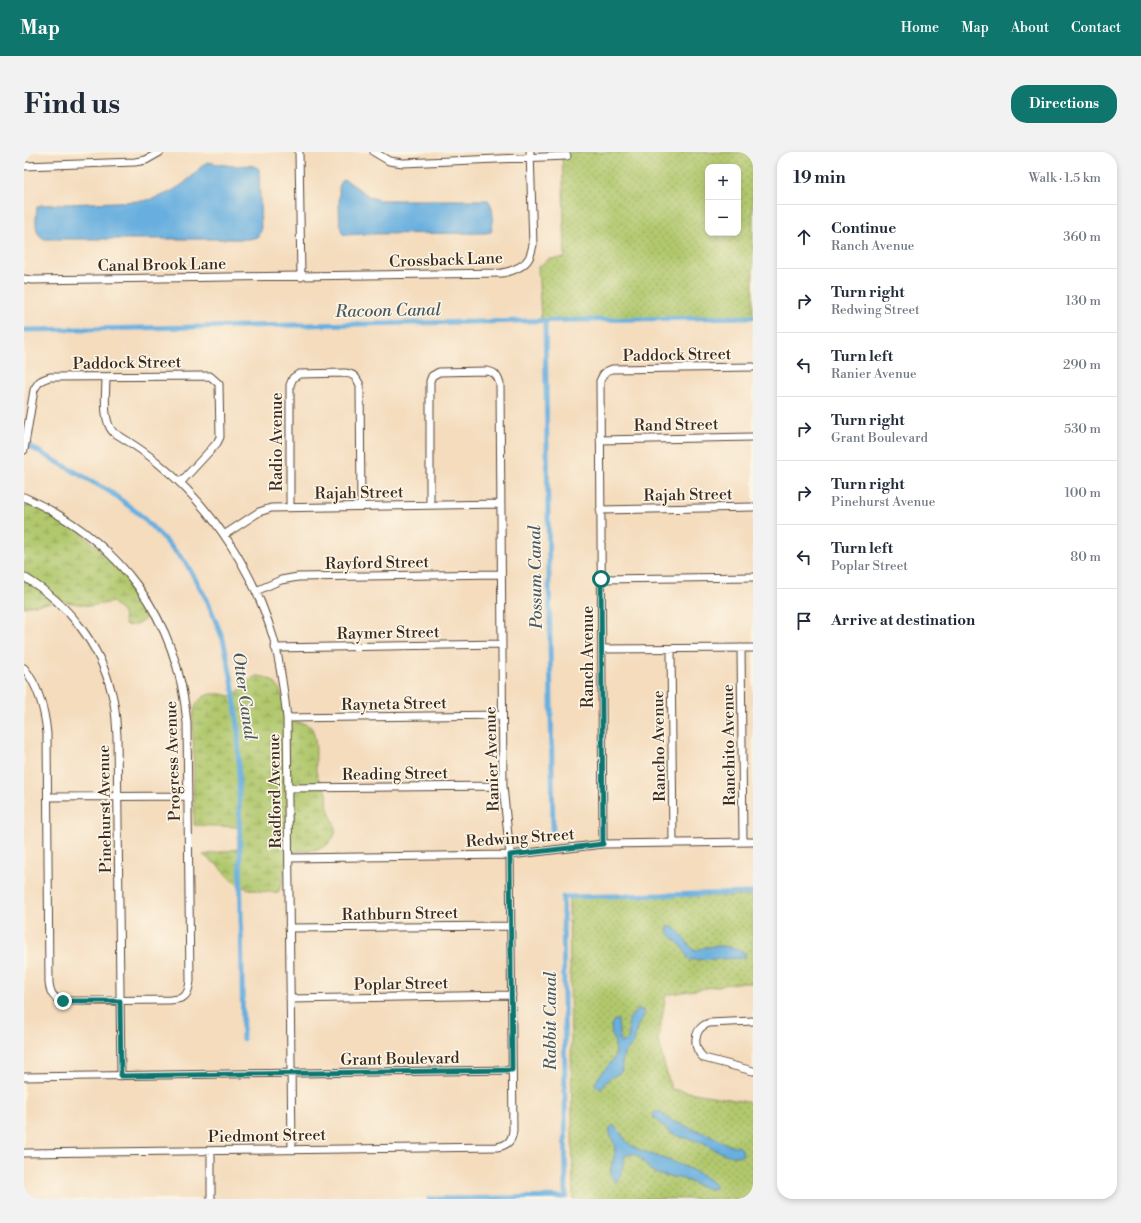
<!DOCTYPE html>
<html lang="en">
<head>
<meta charset="utf-8">
<style>
	body { margin:0; font-family:"Libre Bodoni",serif; background:#f2f2f3; color:#1f2937 }
	.controls { position:absolute; right:12px; top:12px; display:grid; overflow:hidden; border-radius:8px; box-shadow:0 2px 6px #0003 }
	.controls button { width:36px; height:36px; display:grid; place-items:center; padding:0; border:0; border-bottom:1px solid #e0e1e3; background:#fff; color:#1f2937; font:20px sans-serif }
	.stop { position:absolute; width:12px; height:12px; margin:-9px; border:3px solid #0f766e; border-radius:50%; background:#fff }
	.stop.end { background:#0f766e; border-color:#fff; box-shadow:0 1px 4px #0008 }
	.list { margin:0; padding:0; list-style:none }
	h2 { display:flex; justify-content:space-between; align-items:center; height:52px; margin:0; padding:0 16px; font-size:17px }
	h2 small { font-size:13px; font-weight:400; color:#747a83 }
	.list li { display:grid; grid-template-columns:26px 1fr auto; gap:12px; align-items:center; box-sizing:border-box; height:64px; padding:0 16px; border-top:1px solid #e0e1e3 }
	.list b { display:block; font-size:15px; white-space:nowrap }
	.list p { margin:0; font-size:13px; white-space:nowrap; color:#747a83 }
	.list em { font-size:13px; font-style:normal; color:#747a83 }
	.icon { flex:none; width:22px; height:22px; fill:none; stroke:currentColor; stroke-width:2; stroke-linecap:round; stroke-linejoin:round }
	.map { position:relative; flex:none; width:729px; height:1047px; overflow:hidden; border-radius:16px }
	header { display:flex; align-items:center; gap:24px; box-sizing:border-box; height:56px; padding:0 20px; background:#0f766e; color:#fff }
	header strong { font-size:19px }
	nav { display:flex; gap:22px; margin-inline-start:auto; font-size:14px }
	.intro { display:flex; align-items:center; justify-content:space-between; box-sizing:border-box; height:96px; padding:0 24px }
	h1 { margin:0; font-size:28px }
	.button { padding:10px 18px; border-radius:16px; background:#0f766e; color:#fff; font-size:14px; font-weight:700 }
	main { display:flex; gap:24px; padding:0 24px }
	aside { flex:1; background:#fff; border-radius:16px; box-shadow:0 2px 6px #0003 }
	.map>svg:first-child { display:block }
	.grass { fill:url(#grass-dots); stroke:#767946; fill-rule:evenodd }
	.wetland { fill:url(#wetland-marsh); stroke:#767946 }
	.water { fill:#68afdf; stroke:#526c7e }
	.lines { fill:none; stroke-linecap:round; stroke-linejoin:round }
	.canal { stroke:#68afdf; stroke-width:5 }
	.minor-casing { stroke:#574536; stroke-width:9 }
	.minor { stroke:#fff; stroke-width:7 }
	.route { stroke:#0f766e; stroke-width:5 }
	.labels { text-anchor:middle; stroke-width:3.5; stroke-linejoin:round; paint-order:stroke }
	.street-label { font-size:16px; fill:#3b2a1e; stroke:#fcf5e5 }
	.water-label { font-size:17px; font-style:italic; fill:#4b5962; stroke:#fcf5e5 }
</style>
</head>
<body>
<header>
<strong>Map</strong>
<nav><a>Home</a><a>Map</a><a>About</a><a>Contact</a></nav>
</header>
<div class="intro"><h1>Find us</h1><a class="button">Directions</a></div>
<main>
<div class="map">
<svg width="729" height="1047" viewBox="0 0 729 1047">
	<defs>
		<pattern id="grass-dots" width="8" height="8" patternUnits="userSpaceOnUse"><rect width="8" height="8" fill="#b1c86d"/><path d="M2 2h.1M6 6h.1" fill="none" stroke="#91a359" stroke-width="1.8" stroke-linecap="round"/></pattern>
		<pattern id="wetland-marsh" width="20" height="14" patternUnits="userSpaceOnUse"><rect width="20" height="14" fill="#b1c86d"/><path d="M1 5h8M5 5V1M11 12h8M15 12V8" fill="none" stroke="#91a359"/></pattern>
	</defs>
	<rect width="100%" height="100%" fill="#fcf5e5"/>
	<filter id="ink" filterUnits="userSpaceOnUse"><feTurbulence type="fractalNoise" baseFrequency=".025" numOctaves="2"/><feDisplacementMap in="SourceGraphic" scale="8" xChannelSelector="R" yChannelSelector="G"/><feConvolveMatrix kernelMatrix="1 2 1 2 8 2 1 2 1" color-interpolation-filters="sRGB"/></filter>
	<filter id="wash" filterUnits="userSpaceOnUse"><feTurbulence type="fractalNoise" baseFrequency=".012" numOctaves="4" result="noise"/><feDisplacementMap in="SourceGraphic" scale="16" xChannelSelector="R" yChannelSelector="G"/><feGaussianBlur stdDeviation="0.9" result="paint"/><feColorMatrix in="noise" values="0 0 0 0 0 0 0 0 0 0 0 0 0 0 0 0 0 1.4 0 .05"/><feComposite in="paint" operator="in"/></filter>
	<g filter="url(#wash)">
		<rect width="100%" height="100%" fill="#f4dcbd"/>
		<path class="grass" d="M538,0H729V165L517,167L514,115L525,107L541,106ZM684,15H714V81H684Z
			M545,744H729V831H712L642,843L634,889L647,937L729,951V1047H549Z"/>
		<path class="wetland" d="M0,354H12L36,362L99,418L125,462C119,470 112,475 101,473L99,461L88,450L67,454L35,449L0,455Z
			M232,524C257,524 260,549 266,568L282,572L288,576C294,593 291,603 292,619C293,627 300,633 303,641C304,645 303,651 304,656C308,669 318,680 304,692C293,703 274,694 264,705C257,715 263,728 254,740C241,741 221,738 210,730C203,725 198,717 192,712C188,709 183,706 179,703L214,697V675L170,673V668L169,565C171,543 187,538 206,544C217,540 222,529 232,524Z"/>
		<path class="water" d="M184,10C193,12 201,13 210,14C218,14 228,11 235,17L237,79L233,85L226,87H21C9,83 12,66 13,55L17,53L118,49C136,46 153,38 166,26C173,21 176,13 184,10Z
			M319,28H322L346,45L355,48H464C470,55 470,72 467,80L462,81L338,82L320,83C313,76 316,46 315,36L316,32Z
			M644,774C654,774 662,789 668,797L671,799C688,791 706,793 721,801V806L665,808L659,796L644,781Z
			M614,857L619,858L620,864L613,875L610,892L602,899L599,905L597,920L585,927L577,936L572,935L571,933C574,920 589,914 591,901C594,890 582,878 590,868H594L596,889L597,890L603,889C609,875 597,872 614,857Z
			M631,960H636L648,969L688,984L702,992L716,995L718,997L719,1003C704,1008 686,994 673,989C665,986 656,986 649,982C642,978 636,972 630,966L629,963Z
			M589,973C599,980 599,990 610,995C630,1005 680,1017 692,1035L690,1037C678,1037 667,1029 655,1026C646,1024 635,1025 628,1019C618,1012 615,997 601,1004L596,1027L591,1030C581,1018 592,1008 591,996C590,990 586,983 585,977Z"/>
		<g class="lines">
			<path class="canal" d="M521,169L529,680
				M0,178L729,165
				M5,294L85,339L114,361L139,386L162,411L183,448L199,487L208,529L214,574L219,887
				M405,1047L542,1045L539,745L729,741"/>
		</g>
	</g>
	<g filter="url(#ink)">
		<g class="lines">
			<g class="minor-casing">
				<path id="minor" d="M275,0L277,125
					M350,0L365,9L379,11L543,4
					M0,14L111,10L122,8L136,0
					M0,127L8,128L478,121C488,119 500,115 505,106C507,102 508,97 509,93L506,0
					M82,225C82,240 78,268 89,280C104,289 120,299 134,311C189,356 230,419 250,488C257,514 260,540 263,566L268,997
					M576,288L729,285
					M0,298L10,238C15,229 16,228 26,225L186,224L195,232L196,285L193,291L156,331
					M0,345C96,388 154,466 163,571L166,829C164,844 161,847 146,848L39,849C29,847 26,840 25,831L23,582C21,559 15,535 0,516
					M266,355V233L269,226L275,222L321,221C330,222 332,225 336,233L337,354
					M576,358L729,355
					M200,383L235,360L247,356L477,352
					M0,425C44,451 76,492 88,542C92,556 92,570 93,584L97,924
					M577,427L729,425
					M232,439L257,428L274,425L477,422
					M251,496L478,492
					M717,496L719,690
					M578,497L729,496
					M647,497L649,691
					M263,566L478,563
					M264,636L479,634
					M24,645L163,644
					M579,692L576,229C579,222 581,219 588,217L729,215
					M265,706L486,703L579,692L729,690
					M265,776L487,774
					M266,847L488,843
					M729,869L685,871C669,876 668,896 680,906L729,919
					M0,925L488,918
					M187,999V1047
					M0,1001L473,995C484,993 488,989 489,978L486,703L479,634L476,232C473,223 471,220 462,219L415,220L408,224L406,229V353"/>
			</g>
			<use href="#minor" class="minor"/>
		</g>
	</g>
	<g class="lines" filter="url(#ink)">
		<path class="route" d="M39,849H96L97,924L488,918L486,703L579,692L577,427"/>
	</g>
	<g class="labels">
		<g class="street-label">
			<text transform="translate(422 107) rotate(-2)" y="6">Crossback Lane</text>
			<text transform="translate(138 112) rotate(-1)" y="6">Canal Brook Lane</text>
			<text transform="translate(653 202) rotate(-1)" y="6">Paddock Street</text>
			<text transform="translate(103 210) rotate(-1)" y="6">Paddock Street</text>
			<text transform="translate(652 272) rotate(-1)" y="6">Rand Street</text>
			<text transform="translate(252 290) rotate(-90)" y="6">Radio Avenue</text>
			<text transform="translate(335 340) rotate(-1)" y="6">Rajah Street</text>
			<text transform="translate(664 342) rotate(-1)" y="6">Rajah Street</text>
			<text transform="translate(353 410) rotate(-1)" y="6">Rayford Street</text>
			<text transform="translate(364 480) rotate(-1)" y="6">Raymer Street</text>
			<text transform="translate(563 505) rotate(-90)" y="6">Ranch Avenue</text>
			<text transform="translate(370 551) rotate(-1)" y="6">Rayneta Street</text>
			<text transform="translate(704 593) rotate(-91)" y="6">Ranchito Avenue</text>
			<text transform="translate(634 594) rotate(-91)" y="6">Rancho Avenue</text>
			<text transform="translate(467 607) rotate(-92)" y="6">Ranier Avenue</text>
			<text transform="translate(148 609) rotate(-92)" y="6">Progress Avenue</text>
			<text transform="translate(371 621) rotate(-1)" y="6">Reading Street</text>
			<text transform="translate(250 639) rotate(-91)" y="6">Radford Avenue</text>
			<text transform="translate(80 657) rotate(-91)" y="6">Pinehurst Avenue</text>
			<text transform="translate(496 685) rotate(-4)" y="6">Redwing Street</text>
			<text transform="translate(376 761) rotate(-1)" y="6">Rathburn Street</text>
			<text transform="translate(377 831) rotate(-1)" y="6">Poplar Street</text>
			<text transform="translate(376 906) rotate(-1)" y="6">Grant Boulevard</text>
			<text transform="translate(243 983) rotate(-1)" y="6">Piedmont Street</text>
		</g>
		<g class="water-label">
			<text transform="translate(364 158) rotate(-1)" y="6">Racoon Canal</text>
			<text transform="translate(511 425) rotate(-91)" y="6">Possum Canal</text>
			<text transform="translate(221 544) rotate(82)" y="6">Otter Canal</text>
			<text transform="translate(526 869) rotate(-90)" y="6">Rabbit Canal</text>
		</g>
	</g>
</svg>
<div class="controls">
<button>+</button>
<button>−</button>
</div>
<div class="stop" style="left:577px;top:427px"></div>
<div class="stop end" style="left:39px;top:849px"></div>
</div>
<aside>
<h2>19 min<small>Walk · 1.5 km</small></h2>
<ul class="list">
<li><svg class="icon" aria-label="ahead" viewBox="0 0 24 24"><path d="M12 20V5M6 11l6-6 6 6"/></svg><div><b>Continue</b><p>Ranch Avenue</p></div><em>360 m</em></li>
<li><svg class="icon" aria-label="right" viewBox="0 0 24 24"><path d="M7 20v-9h11M14 6l5 5-5 5"/></svg><div><b>Turn right</b><p>Redwing Street</p></div><em>130 m</em></li>
<li><svg class="icon" aria-label="left" viewBox="0 0 24 24"><path d="M17 20v-9H6M10 6l-5 5 5 5"/></svg><div><b>Turn left</b><p>Ranier Avenue</p></div><em>290 m</em></li>
<li><svg class="icon" aria-label="right" viewBox="0 0 24 24"><path d="M7 20v-9h11M14 6l5 5-5 5"/></svg><div><b>Turn right</b><p>Grant Boulevard</p></div><em>530 m</em></li>
<li><svg class="icon" aria-label="right" viewBox="0 0 24 24"><path d="M7 20v-9h11M14 6l5 5-5 5"/></svg><div><b>Turn right</b><p>Pinehurst Avenue</p></div><em>100 m</em></li>
<li><svg class="icon" aria-label="left" viewBox="0 0 24 24"><path d="M17 20v-9H6M10 6l-5 5 5 5"/></svg><div><b>Turn left</b><p>Poplar Street</p></div><em>80 m</em></li>
<li><svg class="icon" aria-label="arrive" viewBox="0 0 24 24"><path d="M6 21V4h12l-3 4 3 4H6"/></svg><div><b>Arrive at destination</b></div></li>
</ul>
</aside>
</main>
</body>
</html>
